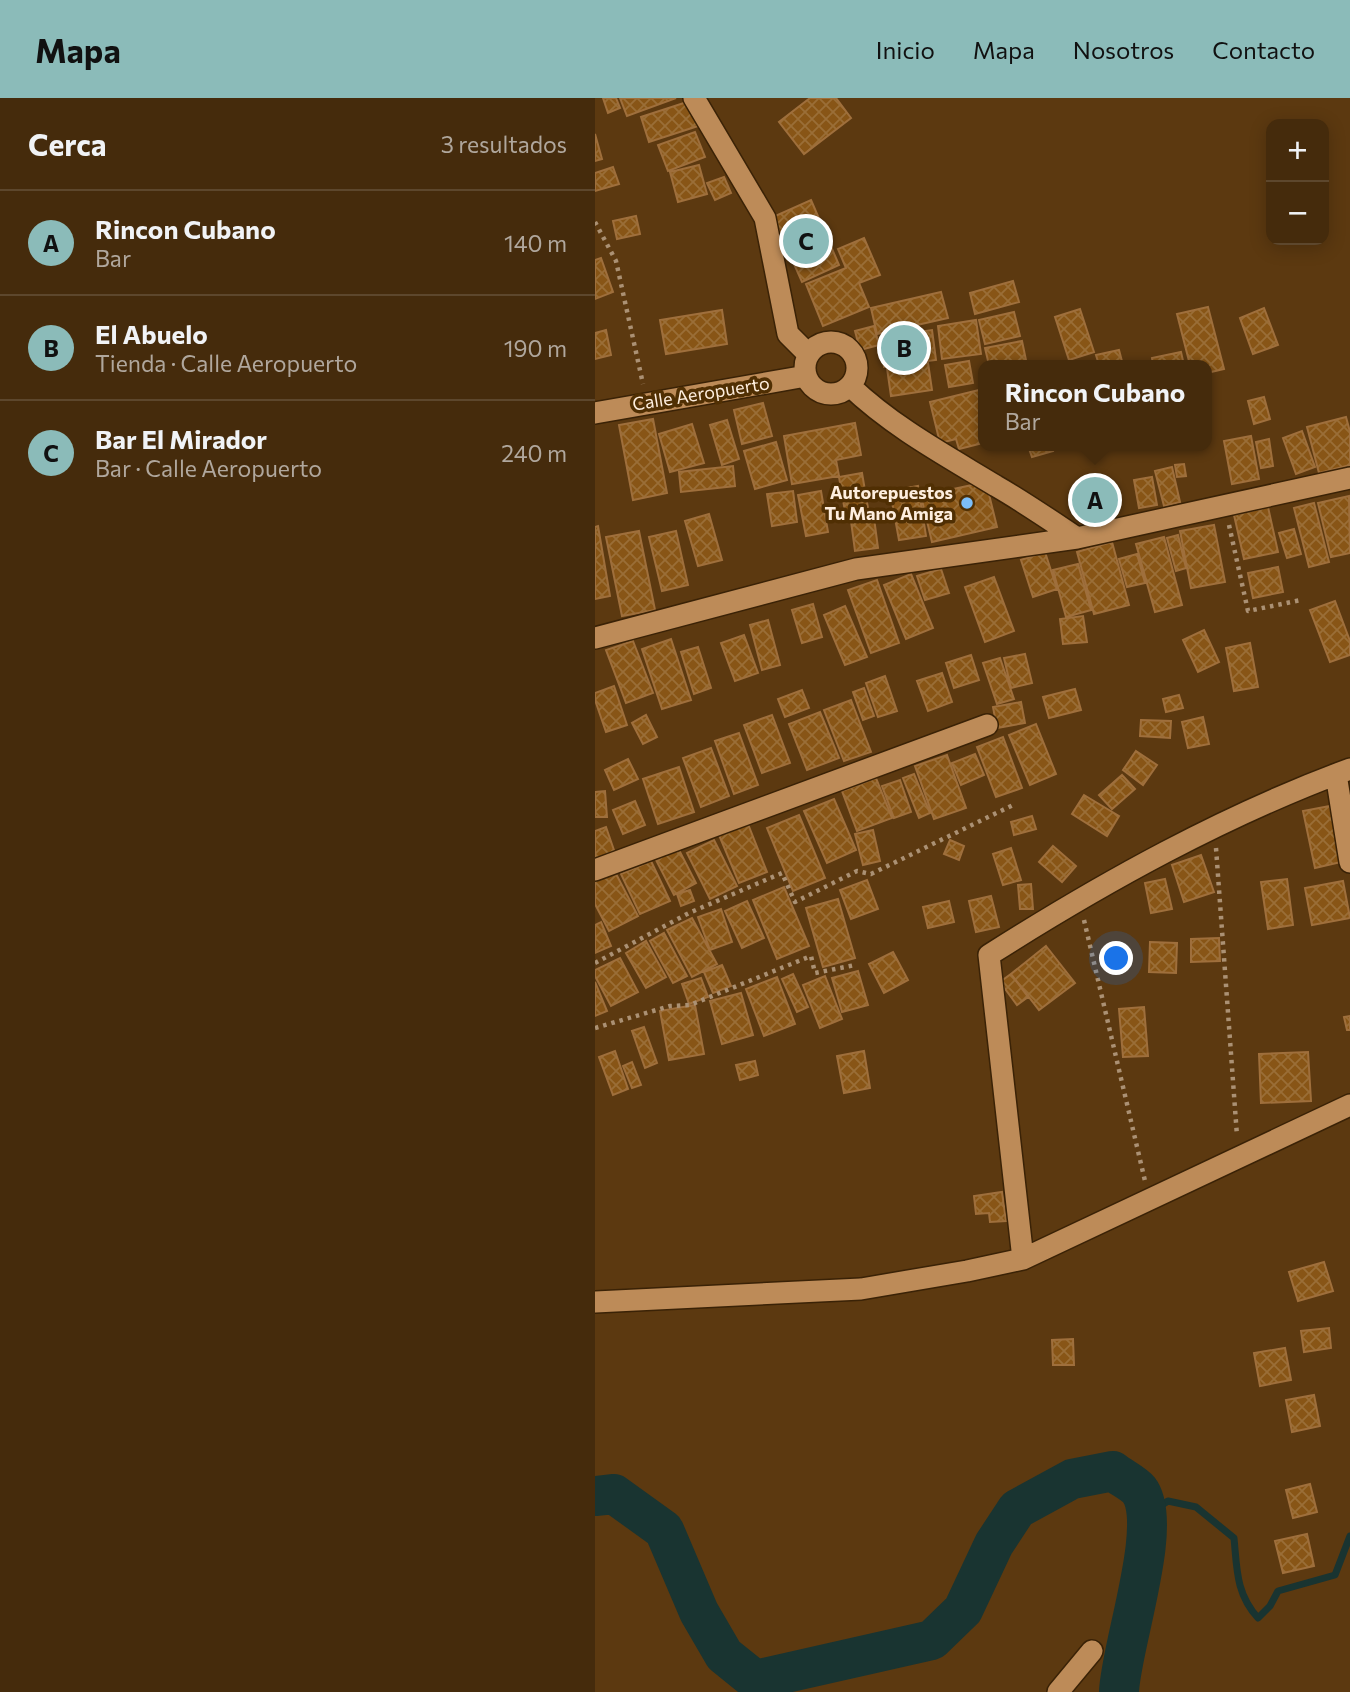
<!DOCTYPE html>
<html lang="es">
<head>
<meta charset="utf-8">
<style>
	body { margin:0; font-family:Commissioner,sans-serif; background:#4f371a; color:#f1f3f6 }
	.controls { position:absolute; right:21px; top:21px; display:grid; overflow:hidden; border-radius:14px; box-shadow:0 4px 18px #0003 }
	.controls button { width:63px; height:63px; display:grid; place-items:center; padding:0; border:0; border-bottom:2px solid #5d472d; background:#452b0c; color:#f1f3f6; font:35px sans-serif }
	.you { position:absolute; left:522px; top:861px; width:24px; height:24px; margin:-18px; border:5px solid #fff; border-radius:50%; background:#1a73e8; box-shadow:0 0 0 10px #1a73e833 }
	.badge { display:grid; place-items:center; width:46px; height:46px; border-radius:50%; background:#8bbbb9; color:#111; font-size:23px; font-weight:700 }
	.pin { position:absolute; translate:-50% -50%; border:4px solid #fff; box-shadow:0 2px 7px #0006 }
	.popup { position:absolute; left:383px; top:262px; width:234px; height:91px; box-sizing:border-box; display:grid; place-content:center; border-radius:14px; background:#452b0c; filter:drop-shadow(0 2px 5px #0005); font-size:23px; white-space:nowrap; color:#b0a79d }
	.popup b { font-size:26px; color:#f1f3f6 }
	.popup::after { content:''; position:absolute; left:50%; top:100%; margin-left:-14px; border:14px solid transparent; border-top-color:#452b0c }
	.list { margin:0; padding:0; list-style:none }
	h2 { display:flex; justify-content:space-between; align-items:center; height:91px; margin:0; padding:0 28px; font-size:30px }
	h2 small { font-size:23px; font-weight:400; color:#b0a79d }
	.list li { display:grid; grid-template-columns:46px 1fr auto; gap:21px; align-items:center; box-sizing:border-box; height:105px; padding:0 28px; border-top:2px solid #5d472d }
	.list b { display:block; font-size:26px; white-space:nowrap }
	.list p { margin:0; font-size:23px; white-space:nowrap; color:#b0a79d }
	.list em { font-size:23px; font-style:normal; color:#b0a79d }
	.map { position:relative; flex:none; width:755px; height:1594px; overflow:hidden }
	header { display:flex; align-items:center; gap:42px; box-sizing:border-box; height:98px; padding:0 35px; background:#8bbbb9; color:#111 }
	header strong { font-size:33px }
	nav { display:flex; gap:38px; margin-inline-start:auto; font-size:24px }
	main { display:flex }
	aside { flex:1; background:#452b0c }
	.map>svg:first-child { display:block }
	.lines { fill:none; stroke-linecap:round; stroke-linejoin:round }
	.stream { stroke:#193431; stroke-width:7 }
	.river { stroke:#193431; stroke-width:40 }
	.building { fill:url(#building-cross-hatch); stroke:#9f6f3c; stroke-width:2 }
	.street-casing { stroke:#3a2206; stroke-width:24 }
	.path { stroke:#ab9174; stroke-width:4.5; stroke-dasharray:3.5 5; stroke-linecap:butt }
	.street { stroke:#bd8b58; stroke-width:21 }
	.poi-dot { fill:#7cbef9; stroke:#502f03; stroke-width:2.5 }
	.labels { text-anchor:middle; stroke-width:7; stroke-linejoin:round; paint-order:stroke }
	.street-label { font-size:18px; fill:#feeede; stroke:#502f03 }
	.poi-label { font-size:18px; font-weight:bold; fill:#feeede; stroke:#502f03; text-anchor:end }
</style>
</head>
<body>
<header>
<strong>Mapa</strong>
<nav><a>Inicio</a><a>Mapa</a><a>Nosotros</a><a>Contacto</a></nav>
</header>
<main>
<aside>
<h2>Cerca<small>3 resultados</small></h2>
<ul class="list">
<li><span class="badge">A</span><div><b>Rincon Cubano</b><p>Bar</p></div><em>140 m</em></li>
<li><span class="badge">B</span><div><b>El Abuelo</b><p>Tienda · Calle Aeropuerto</p></div><em>190 m</em></li>
<li><span class="badge">C</span><div><b>Bar El Mirador</b><p>Bar · Calle Aeropuerto</p></div><em>240 m</em></li>
</ul>
</aside>
<div class="map">
<svg width="755" height="1594" viewBox="0 0 755 1594">
	<defs>
		<pattern id="building-cross-hatch" width="8" height="8" patternUnits="userSpaceOnUse" patternTransform="scale(1.75)"><rect width="8" height="8" fill="#885516"/><path d="M0 0l8 8M0 8l8-8" fill="none" stroke="#9a6e37"/></pattern>
	</defs>
	<rect width="100%" height="100%" fill="#5c3910"/>
	<g class="lines">
		<path class="stream" d="M550,1418L573,1403L601,1409L639,1440C642,1471 641,1496 663,1520L675,1508L683,1493L740,1477L755,1438"/>
		<path class="river" d="M0,1398L19,1396L69,1432L104,1514L129,1557L160,1582L337,1542L368,1512L399,1446L422,1411L477,1381L518,1373C525,1379 538,1385 544,1392C570,1425 525,1551 524,1594"/>
	</g>
	<path class="building" d="M8,0H21L25,10L13,15Z
		M25,0H81L32,18Z
		M215,0H241L256,20L209,56L184,24Z
		M98,2L106,27L54,44L46,19Z
		M100,34L110,59L73,73L63,47Z
		M0,36L7,61L0,63Z
		M104,67L112,96L83,104L75,74Z
		M18,69L24,86L0,93V75Z
		M129,79L136,95L120,102L112,85Z
		M216,102L244,167L207,184L178,119Z
		M41,118L45,136L22,141L18,123Z
		M269,140L285,177L264,185L274,209L228,228L211,186L251,170L243,151Z
		M6,160L18,194L0,201V162Z
		M418,183L424,204L380,216L375,195Z
		M346,194L353,220L282,236L276,210Z
		M613,209L629,271L612,275V267H595L582,216Z
		M669,210L683,247L658,256L645,220Z
		M485,211L499,254L474,262L460,219Z
		M127,212L132,246L71,256L65,222Z
		M419,214L425,238L390,246L384,222Z
		M381,222L386,256L347,261L343,228Z
		M279,228L284,247L265,252L260,233Z
		M11,232L16,257L0,261V235Z
		M337,232L341,262L289,269L285,239Z
		M427,243L432,267H394L390,250Z
		M524,252L528,267H504L501,257Z
		M586,254L589,267H558L557,260Z
		M374,263L378,285L354,289L350,267Z
		M333,265L337,292L296,298L292,270Z
		M384,292L388,310V345L364,351L361,341L345,345L335,304Z
		M669,299L675,321L659,326L653,303Z
		M168,305L177,338L147,346L139,312Z
		M751,319L755,334V367L724,375L712,329Z
		M58,321L72,395L38,402L24,327Z
		M132,322L144,361L127,367L115,327Z
		M260,325L266,357L241,362L244,378L197,386L189,338Z
		M97,326L109,365L75,374L64,336Z
		M707,333L720,369L701,376L688,340Z
		M656,338L664,381L637,386L629,343Z
		M674,341L678,368L666,370L661,344Z
		M181,344L192,382L160,391L149,353Z
		M433,348H457L458,353L437,359Z
		M589,366L591,378L582,379L580,367Z
		M138,368L140,388L86,394L84,374Z
		M577,369L585,404L569,408L560,373Z
		M267,375L274,416L251,419L244,379Z
		M557,379L562,407L544,410L539,382Z
		M503,383L511,415L488,420L481,389Z
		M391,384L402,429L337,444L326,398Z
		M323,388L331,438L304,442L295,393Z
		M198,393L202,424L177,428L172,396Z
		M226,393L233,434L211,438L203,397Z
		M754,398L755,455L736,459L723,405Z
		M719,405L734,464L714,469L699,410Z
		M673,409L683,454L649,461L639,417Z
		M114,416L127,462L103,468L90,423Z
		M279,420L283,450L260,453L256,423Z
		M619,427L630,484L596,490L585,433Z
		M3,428L15,498L0,501V429Z
		M699,431L706,456L692,460L684,435Z
		M44,433L60,512L27,518L11,439Z
		M81,433L93,487L67,493L54,439Z
		M583,437L591,470L581,473L572,440Z
		M569,439L587,507L560,514L541,446Z
		M517,444L534,507L499,516L482,454Z
		M450,454L462,491L438,499L426,462Z
		M542,456L550,485L532,489L524,461Z
		M483,466L496,512L471,519L458,472Z
		M683,469L688,494L658,500L653,475Z
		M346,471L354,495L330,502L322,478Z
		M316,476L338,530L311,541L289,487Z
		M399,479L419,533L390,544L370,489Z
		M282,482L304,545L276,555L253,492Z
		M740,503L755,543V557L735,564L715,512Z
		M218,506L227,539L207,545L197,512Z
		M250,508L272,559L250,567L229,517Z
		M488,518L492,544L468,546L465,521Z
		M173,522L185,567L167,572L155,527Z
		M609,532L624,564L603,574L588,542Z
		M149,537L163,575L140,583L126,545Z
		M76,541L96,602L67,611L47,551Z
		M38,543L58,595L31,605L11,552Z
		M655,545L663,589L639,593L631,550Z
		M103,549L116,590L99,596L86,554Z
		M430,556L437,585L416,590L409,560Z
		M376,557L384,582L359,590L351,565Z
		M405,560L419,601L402,606L388,565Z
		M347,575L357,604L333,613L322,583Z
		M290,578L302,613L283,619L271,585Z
		M19,588L32,627L11,634L0,602V595Z
		M269,590L279,618L268,622L258,594Z
		M480,591L486,612L454,620L448,599Z
		M207,592L214,610L190,619L183,601Z
		M584,597L588,610L571,614L568,601Z
		M256,602L276,654L249,663L229,612Z
		M426,604L430,625L402,630L398,609Z
		M225,614L244,660L212,672L194,626Z
		M51,617L62,639L48,646L37,625Z
		M177,617L195,665L167,675L149,627Z
		M608,619L614,646L593,650L587,624Z
		M546,622L576,623L575,640L545,638Z
		M441,626L461,676L435,687L414,637Z
		M144,635L163,687L139,696L120,643Z
		M408,639L427,690L401,699L382,649Z
		M116,650L134,698L106,709L88,660Z
		M541,653L562,667L548,687L528,672Z
		M380,656L389,677L366,687L357,665Z
		M352,657L371,710L339,721L320,668Z
		M33,661L43,681L19,692L10,672Z
		M84,669L99,714L63,726L48,681Z
		M319,676L335,715L324,720L308,680Z
		M527,677L540,691L517,711L504,697Z
		M281,680L297,720L262,733L247,693Z
		M305,682L316,714L299,720L287,688Z
		M10,693L12,719H0V694Z
		M489,697L524,718L512,738L477,716Z
		M239,701L261,752L232,765L209,713Z
		M40,703L50,727L28,736L18,712Z
		M735,708L746,764L720,770L708,713Z
		M204,717L230,780L198,793L172,730Z
		M437,718L441,731L419,737L416,724Z
		M153,726L172,774L144,785L124,737Z
		M11,729L20,755L0,761V733Z
		M278,732L285,763L268,767L260,736Z
		M119,742L142,788L115,801L92,755Z
		M355,742L369,748L364,762L349,756Z
		M458,748L481,768L467,784L444,764Z
		M83,750L101,785L79,797L61,762Z
		M416,750L426,782L408,787L398,756Z
		M606,757L619,794L589,804L577,767Z
		M56,763L75,803L45,816L26,776Z
		M19,772L43,818L14,833L0,806V781Z
		M570,781L577,811L556,815L550,785Z
		M692,781L698,827L673,831L666,784Z
		M272,782L283,811L256,821L245,792Z
		M748,783L755,820L717,827L710,790Z
		M436,786L438,811H425L423,787Z
		M189,789L214,848L182,861L158,802Z
		M95,792L99,803L86,808L82,796Z
		M396,798L404,829L381,834L374,803Z
		M243,801L260,860L228,869L211,810Z
		M152,803L169,840L147,850L130,813Z
		M354,803L359,824L333,830L328,809Z
		M126,811L137,844L115,852L103,819Z
		M97,820L122,866L97,879L72,832Z
		M6,824L16,848L0,855V827Z
		M69,835L92,878L78,885L55,843Z
		M624,840L625,863L596,864V841Z
		M51,843L71,879L51,890L31,855Z
		M555,844L582,845L581,875L554,874Z
		M451,848L480,885L444,912L416,876Z
		M298,854L313,882L289,895L274,866Z
		M25,860L43,894L16,908L0,878V872Z
		M127,867L136,888L118,895L109,874Z
		M263,873L273,907L247,914L237,880Z
		M198,876L213,909L202,914L187,881Z
		M416,876L433,899L422,907L405,884Z
		M230,878L247,921L225,930L208,887Z
		M182,879L200,926L169,938L151,891Z
		M106,880L113,899L94,906L87,886Z
		M0,884L12,913L0,918Z
		M146,895L158,937L127,946L115,903Z
		M100,907L109,956L74,962L65,913Z
		M549,909L553,958L528,959L524,911Z
		M755,918V932H752L749,919Z
		M49,929L62,965L50,970L37,933Z
		M20,953L33,991L18,997L4,959Z
		M269,953L275,990L249,995L242,958Z
		M713,954L716,1003L666,1005L664,956Z
		M160,963L163,977L145,982L141,967Z
		M37,964L46,987L37,990L28,968Z
		M407,1094L411,1123L395,1124L394,1115L381,1116L379,1098Z
		M729,1164L738,1193L703,1203L694,1174Z
		M734,1230L736,1250L709,1254L706,1233Z
		M478,1241L479,1267H458L457,1242Z
		M690,1250L696,1282L665,1288L659,1255Z
		M719,1297L725,1328L697,1334L691,1302Z
		M715,1386L722,1414L698,1420L691,1392Z
		M712,1436L719,1468L688,1475L680,1443Z"/>
	<g class="lines">
		<g class="street-casing">
			<path id="street" d="M99,0L170,120L193,236L213,256
				M210 270a26 26 0 1 1 52 0a26 26 0 1 1-52 0Z
				M255,288C298,329 350,357 401,388C429,404 455,422 482,440
				M0,315L211,278
				M0,540L261,471L482,440L755,380
				M741,676L755,764
				M0,772L392,627
				M428,1161L394,857C509,784 628,718 755,671
				M0,1204L266,1191L372,1173L428,1161L755,1007
				M463,1594L497,1553"/>
		</g>
		<path class="path" d="M0,124L21,163L48,286
			M634,427L653,513L706,502
			M621,750L642,1038
			M489,822L550,1083
			M0,865L94,815L187,775L200,804L262,773L276,776L418,707
			M0,930L75,908L95,907L216,858L220,875L260,867"/>
		<use href="#street" class="street"/>
	</g>
	<circle class="poi-dot" cx="372" cy="405" r="7"/>
	<g class="labels">
		<g class="street-label">
			<text transform="translate(106 296) rotate(-9)" y="6">Calle Aeropuerto</text>
		</g>
		<g class="poi-label">
			<text x="358" y="401">Autorepuestos<tspan x="358" dy="21">Tu Mano Amiga</tspan></text>
		</g>
	</g>
</svg>
<div class="controls">
<button>+</button>
<button>−</button>
</div>
<div class="you"></div>
<div class="pin badge" style="left:500px;top:402px">A</div>
<div class="popup"><b>Rincon Cubano</b>Bar</div>
<div class="pin badge" style="left:309px;top:250px">B</div>
<div class="pin badge" style="left:211px;top:143px">C</div>
</div>
</main>
</body>
</html>
